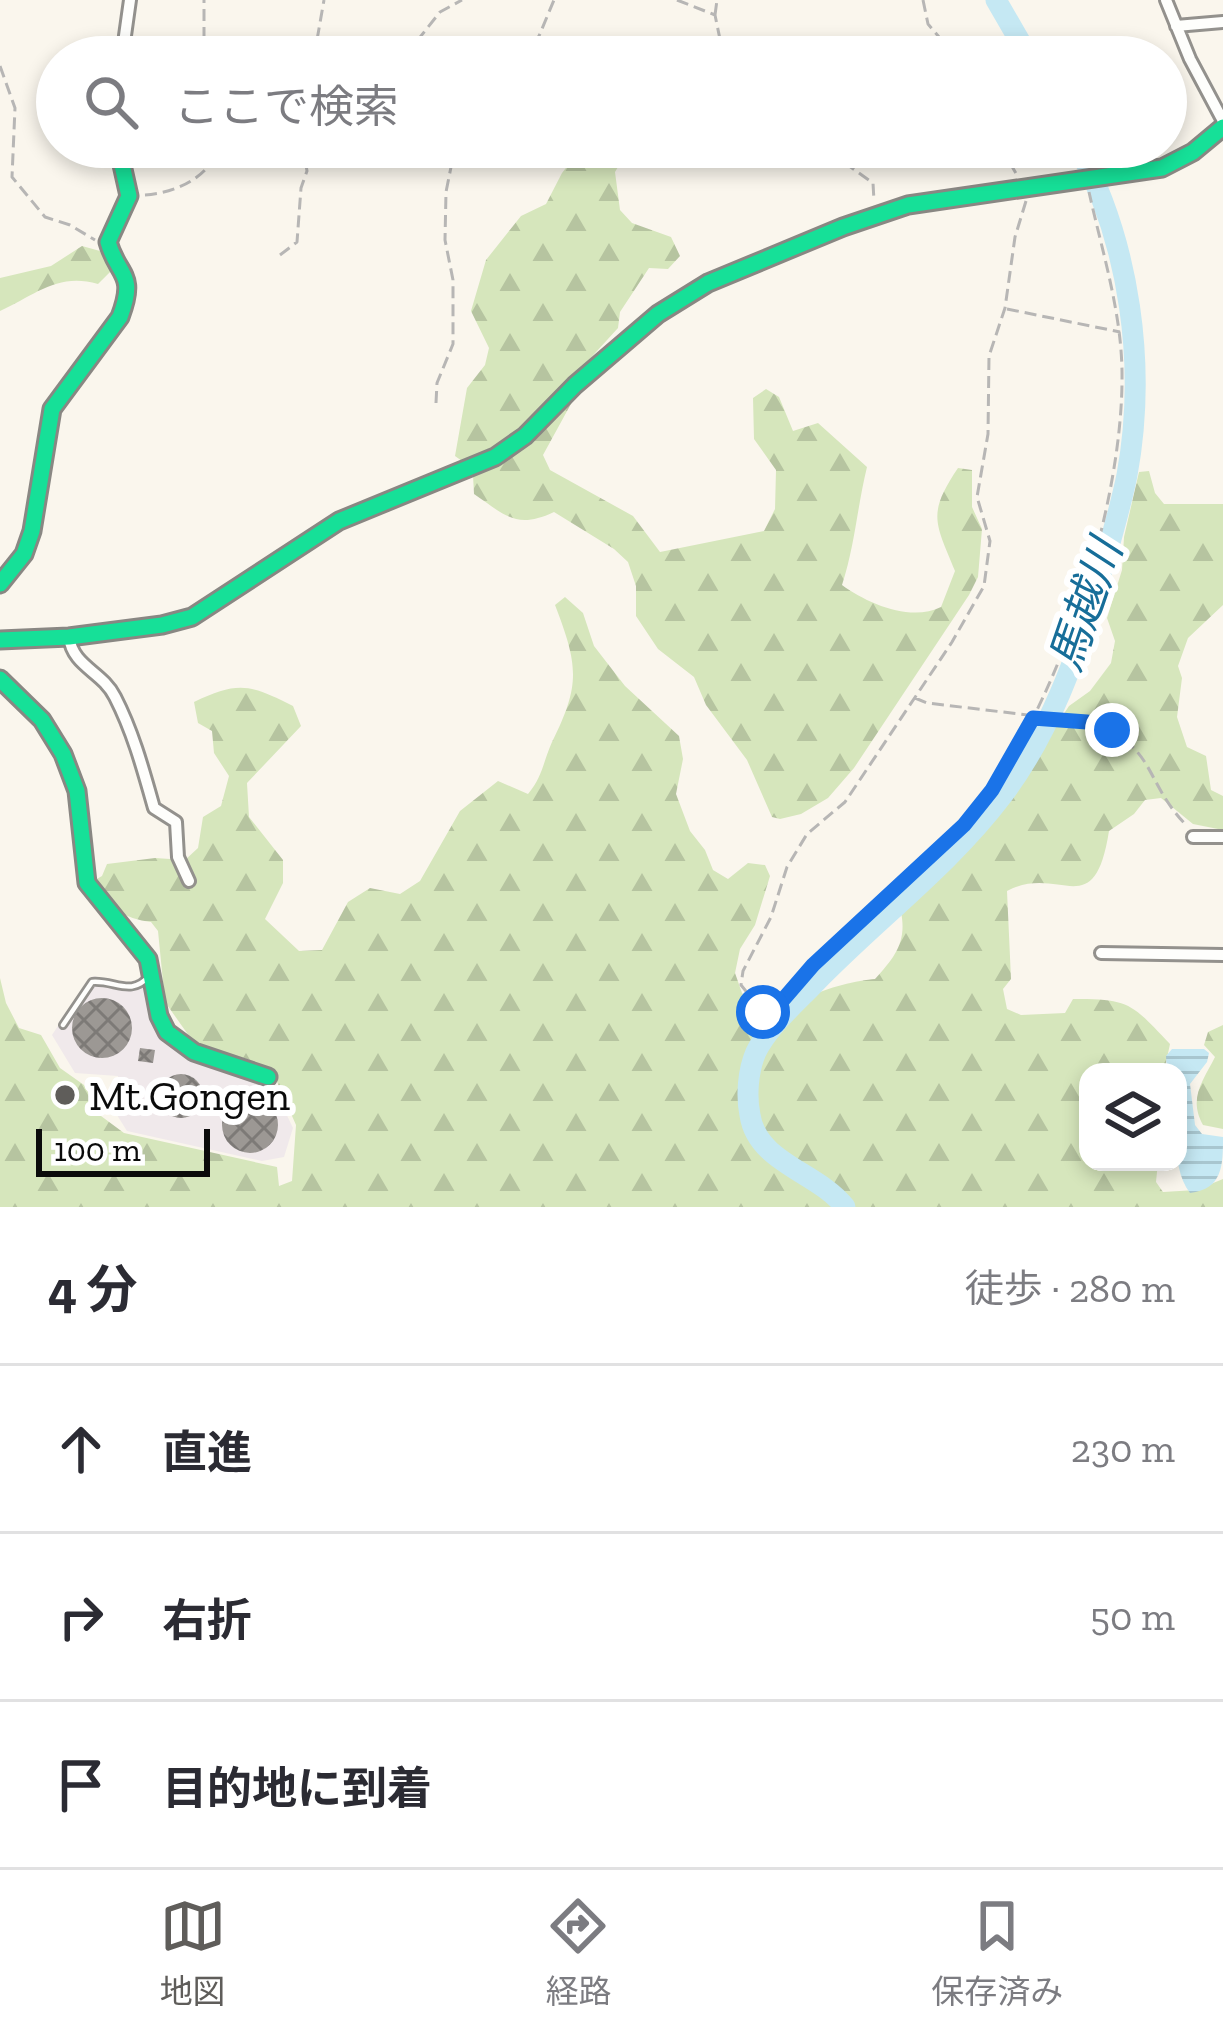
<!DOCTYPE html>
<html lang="ja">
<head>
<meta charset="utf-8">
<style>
	body { margin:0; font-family:"Zilla Slab","Noto Sans JP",serif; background:#f7f7f7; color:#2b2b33 }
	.controls { position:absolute; right:36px; bottom:36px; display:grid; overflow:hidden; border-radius:24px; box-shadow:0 6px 18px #0003 }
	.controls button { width:108px; height:108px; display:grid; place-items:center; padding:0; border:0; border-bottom:3px solid #e1e1e2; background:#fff; color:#2b2b33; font:60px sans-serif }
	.scale { position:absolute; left:36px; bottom:30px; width:174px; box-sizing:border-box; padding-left:12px; border:6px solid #0b0b0b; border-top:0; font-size:33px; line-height:42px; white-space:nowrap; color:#0b0b0b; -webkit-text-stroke:9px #fff; paint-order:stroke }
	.stop { position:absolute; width:36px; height:36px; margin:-27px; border:9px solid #1a73e8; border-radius:50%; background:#fff }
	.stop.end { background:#1a73e8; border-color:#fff; box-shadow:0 3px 12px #0008 }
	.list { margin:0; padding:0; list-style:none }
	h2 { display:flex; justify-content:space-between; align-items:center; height:156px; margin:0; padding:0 48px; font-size:51px }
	h2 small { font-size:39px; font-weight:400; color:#7c7c81 }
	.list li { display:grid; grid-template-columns:78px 1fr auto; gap:36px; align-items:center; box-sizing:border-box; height:168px; padding:0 48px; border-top:3px solid #e1e1e2 }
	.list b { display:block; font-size:45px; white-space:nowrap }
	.list em { font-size:39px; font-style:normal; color:#7c7c81 }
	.icon { flex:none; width:66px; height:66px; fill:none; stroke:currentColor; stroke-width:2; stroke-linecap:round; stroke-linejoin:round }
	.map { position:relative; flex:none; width:1223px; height:1207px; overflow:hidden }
	.search { position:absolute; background:#fff; box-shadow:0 6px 18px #0003; left:36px; right:36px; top:36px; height:132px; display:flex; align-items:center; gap:30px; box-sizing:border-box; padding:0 42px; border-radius:66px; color:#7c7c81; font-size:45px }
	.sheet { height:660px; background:#fff }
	nav { display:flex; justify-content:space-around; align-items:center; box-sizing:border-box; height:168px; border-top:3px solid #e1e1e2; background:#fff; font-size:33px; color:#7c7c81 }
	nav a { display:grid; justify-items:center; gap:6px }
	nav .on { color:#5f5d5a }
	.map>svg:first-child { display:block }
	.industrial { fill:#f0e9eb }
	.forest { fill:url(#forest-firs) }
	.water { fill:url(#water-rules) }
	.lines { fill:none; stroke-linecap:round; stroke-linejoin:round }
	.river { stroke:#c5e8f3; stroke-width:21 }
	.building { fill:url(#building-cross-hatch) }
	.lane-casing { stroke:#93918d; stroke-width:10 }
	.street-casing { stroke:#93918d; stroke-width:16 }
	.fast-casing { stroke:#898783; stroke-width:21 }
	.path { stroke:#b7b6b5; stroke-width:3; stroke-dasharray:12 6; stroke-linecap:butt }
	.lane { stroke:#fefefc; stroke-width:4.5 }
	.street { stroke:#fefefc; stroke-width:10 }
	.fast { stroke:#16e098; stroke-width:15 }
	.route { stroke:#1a73e8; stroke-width:15 }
	.poi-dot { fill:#5f5d5a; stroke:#fff; stroke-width:4.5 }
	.labels { text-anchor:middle; stroke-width:12; stroke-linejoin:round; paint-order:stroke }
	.poi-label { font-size:42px; fill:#0b0b0b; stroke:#fff; text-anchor:start }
	.water-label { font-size:45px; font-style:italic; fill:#176e99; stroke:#fff }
</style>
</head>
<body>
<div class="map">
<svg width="1223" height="1207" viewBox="0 0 1223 1207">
	<defs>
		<pattern id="forest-firs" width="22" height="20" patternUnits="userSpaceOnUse" patternTransform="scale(3)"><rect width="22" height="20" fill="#d6e6bc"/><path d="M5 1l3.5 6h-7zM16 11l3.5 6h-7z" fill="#b6c4a0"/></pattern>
		<pattern id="water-rules" width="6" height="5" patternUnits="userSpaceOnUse" patternTransform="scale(3)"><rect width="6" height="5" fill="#c5e8f3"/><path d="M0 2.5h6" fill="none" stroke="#a8c6cf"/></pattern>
		<pattern id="building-cross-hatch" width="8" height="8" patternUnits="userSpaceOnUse" patternTransform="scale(3)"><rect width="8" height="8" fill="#9c9894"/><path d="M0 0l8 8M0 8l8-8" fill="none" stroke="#7d7a77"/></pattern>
	</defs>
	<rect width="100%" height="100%" fill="#faf6ed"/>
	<path class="industrial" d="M146,969L163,1037L270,1080L293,1128L284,1157L262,1161L127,1131L117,1115L118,1076L75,1073L52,1035L88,980L94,976L134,985Z"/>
	<path class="forest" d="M582,147H630L615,172L620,210L632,223L671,237L680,256L668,269L649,268L620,312L618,328L565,386L572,402L543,455L550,470L633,516L660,552L764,531L775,509L776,470L754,439L753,398L766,389L779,397L793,431L818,423L867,467C857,508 855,545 842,585C868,604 911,622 941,607L955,571C935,522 927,514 958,468L972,470V507L982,529L978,577L969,595L854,768L828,798L801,814L780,819L772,817L747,760L706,705L694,677L658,649L636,616V586L628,562L614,549L554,512C516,530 505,515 474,494L472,457L462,461L455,456L467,388L485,365L489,348L471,311L486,260L521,216L546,204L562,173Z
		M82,246L100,251L111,271L98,284C58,272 35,295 0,311V278L51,266Z
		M1149,471L1155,493L1164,504H1223V605L1188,638L1178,666L1182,678L1177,717L1187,747L1206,756L1211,790L1223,796V830L1193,824L1161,798L1145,800L1134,814L1109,831C1094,926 1060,863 1007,891L1011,979L1003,989L1007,1009L1021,1015L1065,1013L1073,999C1130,999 1131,1003 1170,1044L1164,1072H1088V1162H1158L1156,1182L1163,1192L1196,1190L1223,1179V1207H0V978L6,1003L19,1028L41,1035L60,1068L84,1085L101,1116L124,1133L277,1167L279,1186L292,1181L296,1125L274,1075L250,1060L194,1043L165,1002L158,931L151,922C126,919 102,907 95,880L102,876L107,864L155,858L185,860L198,848L203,817L221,806L229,776L214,753L212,731L198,723L194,702C238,681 250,684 293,706L301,726L247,783L249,817L283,860V883L265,919L299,951L322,950L348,902L370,888L400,894L420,881L460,811L498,781L528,794C543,776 543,762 552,742C581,684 578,665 555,605L565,597L583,613L594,646L625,686L679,736L683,759L676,794L690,831L705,850L713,870L728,879L748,863L765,865L770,876L755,925L740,949L735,973L742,993L772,1026C790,1020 795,1006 810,997C825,988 859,980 875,979C895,957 907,942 901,912L918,890L994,820L1069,706L1090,691L1111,663L1115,641L1107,618L1122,570L1124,537L1139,472Z
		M1223,1025V1129L1203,1125C1188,1098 1203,1081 1215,1057L1204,1045L1208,1032Z"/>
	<path class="water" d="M1172,1049H1204L1209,1053L1207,1062L1190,1084L1195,1125L1202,1134L1223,1137C1223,1165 1223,1189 1190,1193C1168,1164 1178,1108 1178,1072H1167L1166,1056Z"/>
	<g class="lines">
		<path class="river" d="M996,0L1029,57
			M845,1207C818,1172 757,1163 750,1115C746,1096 748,1070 756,1052C768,1027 796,1003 815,983C875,921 950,865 1002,796C1049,734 1078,655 1099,581C1109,546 1120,510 1127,475C1147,366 1130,244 1078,147"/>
	</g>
	<path class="building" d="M72 1028a30 30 0 1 1 60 0a30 30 0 1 1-60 0Z
		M140,1048L155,1050L153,1063L138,1061Z
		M159 1096a22 22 0 1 1 44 0a22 22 0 1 1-44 0Z
		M222 1125a28 28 0 1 1 56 0a28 28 0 1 1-56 0Z"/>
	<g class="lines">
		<g class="lane-casing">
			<path id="lane" d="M63,1025L92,982C115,980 131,997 149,976"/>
		</g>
		<g class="street-casing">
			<path id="street" d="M1166,0L1190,59L1223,121
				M1176,26L1223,22
				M122,57L130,0
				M69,637C73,667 102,671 115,697C133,732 143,769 154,808L176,822L178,857L189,881
				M1193,837H1223
				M1101,953L1223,955"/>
		</g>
		<g class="fast-casing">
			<path id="fast" d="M0,584L24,554L32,531L52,409L120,317C137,272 118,277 108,242L129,196L118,147
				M0,640L69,637L162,625L192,617L339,521L495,457L525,436L575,385L658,314L708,283L843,227L908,205L1162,168L1193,152L1223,127
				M0,679L42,720L63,754L77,791L87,883L148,959L159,1016L167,1032L194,1052L268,1077"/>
		</g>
		<path class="path" d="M677,0L715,15L722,49L734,57
			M923,0L928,24L956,57
			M715,15L717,0
			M417,41L440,12L462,0
			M204,57V0
			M314,57L324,0
			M521,57L539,36L554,0
			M0,66L15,108L12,177L45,217L70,225L95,240
			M434,147L453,150
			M835,147L845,163L873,183L874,201
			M1001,147L1018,177
			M145,195C175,193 209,178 219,147
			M1026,201L1015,237L1005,308L989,356L988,434L977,497L990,541L984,586L952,642L845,802L807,834L787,867L771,917L743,971L741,985L763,1012C778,1008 850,930 868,913C900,883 940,855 968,821C1056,714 1124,509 1122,371C1121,310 1102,251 1089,192
			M280,255L297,242L301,188L307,171L303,147
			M1007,309L1120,332
			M436,403L437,383L453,344V280L445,240L446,192L455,147
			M915,698L927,703L1087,722C1157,744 1142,779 1186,825"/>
		<use href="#lane" class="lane"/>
		<use href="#street" class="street"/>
		<use href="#fast" class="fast"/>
	</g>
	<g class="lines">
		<path class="route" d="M763,1012L775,1009L813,965L964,825L992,790L1033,718L1087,722L1112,730"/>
	</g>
	<circle class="poi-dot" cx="65" cy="1095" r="12"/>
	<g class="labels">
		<g class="poi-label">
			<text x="89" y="1110">Mt.Gongen</text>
		</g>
		<g class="water-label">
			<text transform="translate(1085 605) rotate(-71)" y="16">馬越川</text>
		</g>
	</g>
</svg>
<div class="controls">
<button><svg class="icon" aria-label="layers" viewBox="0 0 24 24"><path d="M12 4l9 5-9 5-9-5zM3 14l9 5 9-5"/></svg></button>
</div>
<div class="scale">100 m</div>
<div class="stop" style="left:763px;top:1012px"></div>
<div class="stop end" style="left:1112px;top:730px"></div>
<div class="search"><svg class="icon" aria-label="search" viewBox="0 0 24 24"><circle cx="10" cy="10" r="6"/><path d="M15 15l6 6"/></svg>ここで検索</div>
</div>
<section class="sheet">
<h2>4 分<small>徒歩 · 280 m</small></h2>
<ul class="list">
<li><svg class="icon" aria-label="ahead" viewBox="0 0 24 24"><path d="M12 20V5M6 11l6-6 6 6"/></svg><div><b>直進</b></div><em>230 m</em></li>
<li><svg class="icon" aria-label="right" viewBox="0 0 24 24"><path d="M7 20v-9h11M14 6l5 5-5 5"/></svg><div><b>右折</b></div><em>50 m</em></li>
<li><svg class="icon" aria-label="arrive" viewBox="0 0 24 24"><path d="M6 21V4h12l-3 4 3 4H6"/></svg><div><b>目的地に到着</b></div></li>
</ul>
</section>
<nav>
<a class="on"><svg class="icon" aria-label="map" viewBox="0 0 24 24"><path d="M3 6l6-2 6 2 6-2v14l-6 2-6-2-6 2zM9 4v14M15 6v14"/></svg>地図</a>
<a><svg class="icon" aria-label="directions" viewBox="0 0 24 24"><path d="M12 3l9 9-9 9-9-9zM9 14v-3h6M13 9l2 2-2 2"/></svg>経路</a>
<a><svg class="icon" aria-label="saved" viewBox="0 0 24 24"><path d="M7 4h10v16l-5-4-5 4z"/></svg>保存済み</a>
</nav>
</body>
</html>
